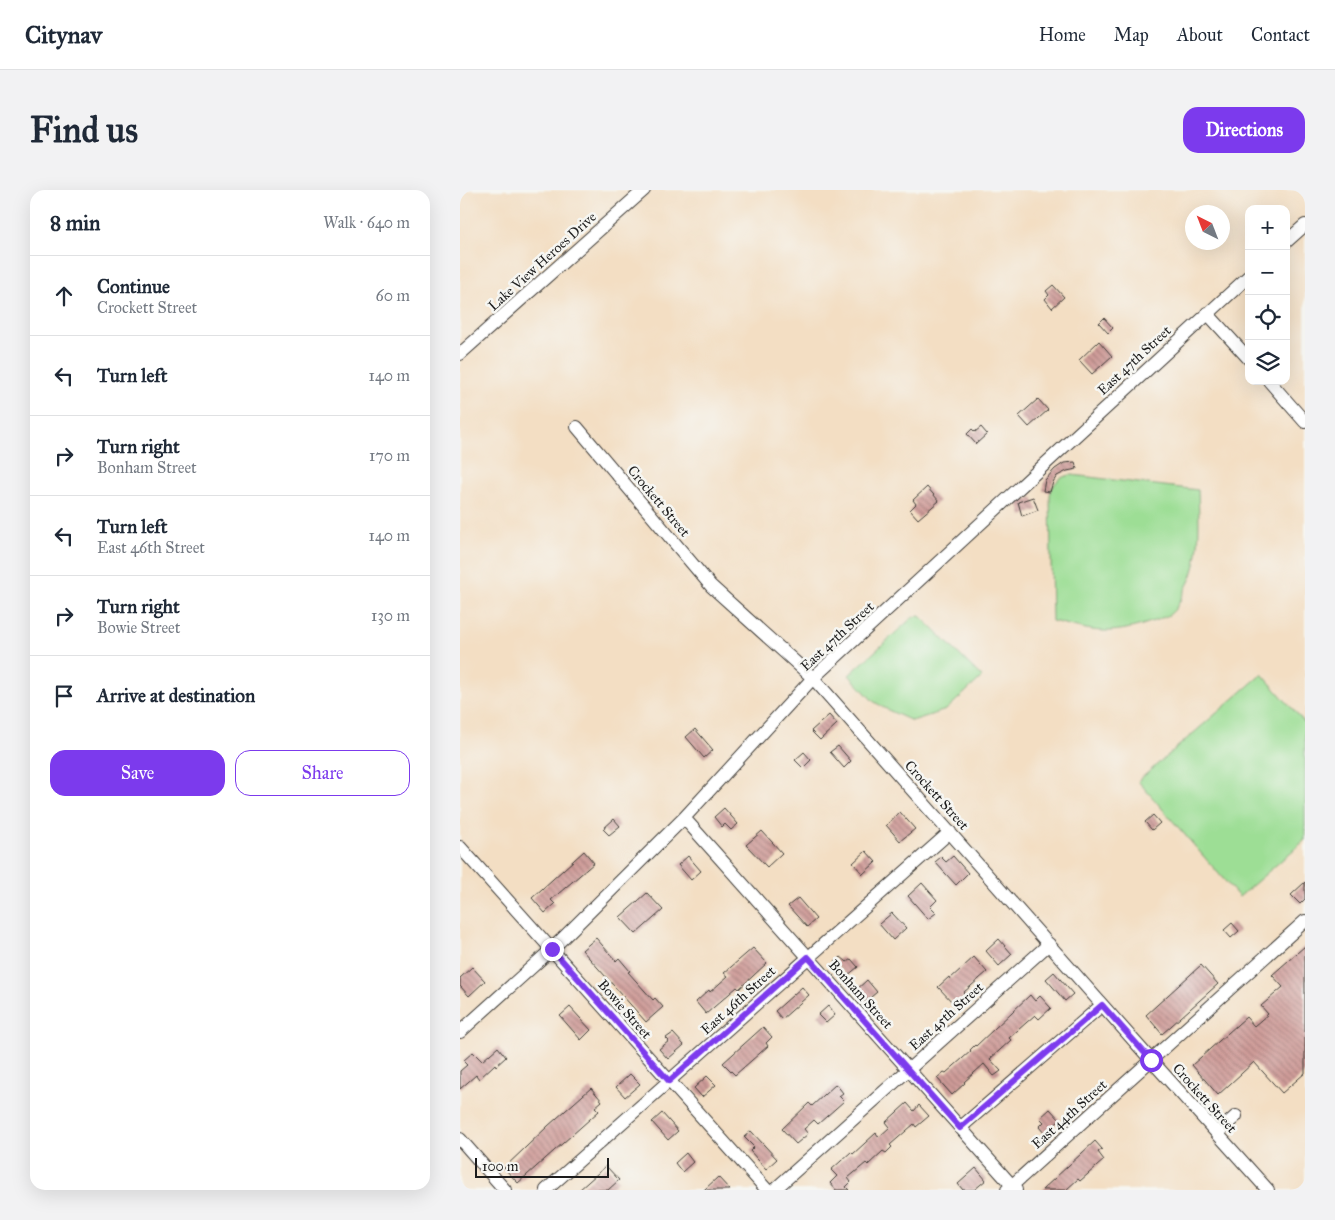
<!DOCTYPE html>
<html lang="en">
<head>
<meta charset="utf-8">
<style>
	body { margin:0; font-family:"IM FELL Great Primer",serif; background:#f2f2f3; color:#1f2937 }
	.controls { position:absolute; right:15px; top:15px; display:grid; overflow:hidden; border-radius:10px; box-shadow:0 5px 20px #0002 }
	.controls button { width:45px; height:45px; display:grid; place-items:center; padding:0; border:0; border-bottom:1px solid #e0e1e3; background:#fff; color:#1f2937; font:25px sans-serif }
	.compass { position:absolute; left:725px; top:15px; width:45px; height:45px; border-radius:50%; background:#fff; box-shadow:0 5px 20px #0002; rotate:318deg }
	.scale { position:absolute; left:15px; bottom:12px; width:134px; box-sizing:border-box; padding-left:5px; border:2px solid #1c1c1c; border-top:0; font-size:14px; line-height:18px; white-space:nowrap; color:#1c1c1c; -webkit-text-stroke:4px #f6f6f2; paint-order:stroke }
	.stop { position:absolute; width:15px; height:15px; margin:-11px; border:4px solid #7c3aed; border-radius:50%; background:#fff }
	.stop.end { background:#7c3aed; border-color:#fff; box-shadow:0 1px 5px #0008 }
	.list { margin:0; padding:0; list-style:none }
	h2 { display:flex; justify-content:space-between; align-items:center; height:65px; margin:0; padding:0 20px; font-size:21px }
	h2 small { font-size:16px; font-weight:400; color:#747a83 }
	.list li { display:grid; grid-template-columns:32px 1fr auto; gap:15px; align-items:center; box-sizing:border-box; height:80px; padding:0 20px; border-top:1px solid #e0e1e3 }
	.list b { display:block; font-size:19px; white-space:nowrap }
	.list p { margin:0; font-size:16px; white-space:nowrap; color:#747a83 }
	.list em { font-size:16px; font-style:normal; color:#747a83 }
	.actions { display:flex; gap:10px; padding:15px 20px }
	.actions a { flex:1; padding:11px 0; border:1px solid #7c3aed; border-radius:15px; text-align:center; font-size:18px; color:#7c3aed }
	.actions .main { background:#7c3aed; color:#fff }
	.icon { flex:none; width:28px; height:28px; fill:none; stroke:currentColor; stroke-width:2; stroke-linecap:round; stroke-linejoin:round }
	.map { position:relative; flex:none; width:845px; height:1000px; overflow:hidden; border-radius:15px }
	header { display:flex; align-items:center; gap:30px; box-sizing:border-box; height:70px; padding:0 25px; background:#fff; border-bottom:1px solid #e0e1e3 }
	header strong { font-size:24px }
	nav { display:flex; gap:28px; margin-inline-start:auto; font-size:18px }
	.intro { display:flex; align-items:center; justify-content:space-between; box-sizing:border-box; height:120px; padding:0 30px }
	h1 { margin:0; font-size:35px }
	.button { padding:12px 22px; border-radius:15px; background:#7c3aed; color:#fff; font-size:18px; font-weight:700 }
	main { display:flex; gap:30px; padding:0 30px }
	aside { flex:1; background:#fff; border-radius:15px; box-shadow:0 5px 20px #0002 }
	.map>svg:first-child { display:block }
	.garden { fill:#9dde95; stroke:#5c7d58 }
	.building { fill:url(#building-back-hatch) }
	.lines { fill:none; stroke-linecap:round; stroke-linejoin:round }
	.minor-casing { stroke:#3c3935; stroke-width:14 }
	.minor { stroke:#fff; stroke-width:12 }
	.route { stroke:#7c3aed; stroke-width:6 }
	.labels { text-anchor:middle; stroke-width:5; stroke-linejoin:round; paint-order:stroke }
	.street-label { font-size:14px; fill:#1c1c1c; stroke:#f6f6f2 }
</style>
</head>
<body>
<header>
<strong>Citynav</strong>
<nav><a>Home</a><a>Map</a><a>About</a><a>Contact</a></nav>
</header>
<div class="intro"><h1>Find us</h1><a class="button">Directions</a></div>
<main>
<aside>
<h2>8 min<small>Walk · 640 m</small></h2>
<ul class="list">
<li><svg class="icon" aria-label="ahead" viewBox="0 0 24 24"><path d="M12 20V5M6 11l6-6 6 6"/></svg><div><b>Continue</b><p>Crockett Street</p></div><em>60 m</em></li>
<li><svg class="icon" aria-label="left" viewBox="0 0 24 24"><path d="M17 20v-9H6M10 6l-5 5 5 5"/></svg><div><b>Turn left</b></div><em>140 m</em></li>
<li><svg class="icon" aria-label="right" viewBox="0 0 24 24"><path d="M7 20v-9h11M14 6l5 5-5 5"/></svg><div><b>Turn right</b><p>Bonham Street</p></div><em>170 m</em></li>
<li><svg class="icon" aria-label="left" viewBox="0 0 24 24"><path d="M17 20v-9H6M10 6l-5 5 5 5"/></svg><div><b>Turn left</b><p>East 46th Street</p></div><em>140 m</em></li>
<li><svg class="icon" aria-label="right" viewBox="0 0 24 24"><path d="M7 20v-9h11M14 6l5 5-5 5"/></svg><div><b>Turn right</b><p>Bowie Street</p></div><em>130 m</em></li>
<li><svg class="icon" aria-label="arrive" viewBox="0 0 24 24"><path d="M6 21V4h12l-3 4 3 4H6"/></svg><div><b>Arrive at destination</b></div></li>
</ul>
<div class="actions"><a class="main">Save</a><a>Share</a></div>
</aside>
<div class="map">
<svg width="845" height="1000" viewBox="0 0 845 1000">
	<defs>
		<pattern id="building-back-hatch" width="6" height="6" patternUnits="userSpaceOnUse" patternTransform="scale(1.25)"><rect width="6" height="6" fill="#cf9c99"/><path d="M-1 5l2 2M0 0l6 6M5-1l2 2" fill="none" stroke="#a77e7c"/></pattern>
	</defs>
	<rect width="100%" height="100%" fill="#f6f6f2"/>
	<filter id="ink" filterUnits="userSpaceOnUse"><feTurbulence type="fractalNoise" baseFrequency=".02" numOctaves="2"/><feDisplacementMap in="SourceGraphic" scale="10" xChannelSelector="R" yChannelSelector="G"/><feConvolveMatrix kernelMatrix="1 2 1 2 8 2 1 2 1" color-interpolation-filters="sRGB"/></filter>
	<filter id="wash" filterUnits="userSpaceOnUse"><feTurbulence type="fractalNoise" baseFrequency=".0096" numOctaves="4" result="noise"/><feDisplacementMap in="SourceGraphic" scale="20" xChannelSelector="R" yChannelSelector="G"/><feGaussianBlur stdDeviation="1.12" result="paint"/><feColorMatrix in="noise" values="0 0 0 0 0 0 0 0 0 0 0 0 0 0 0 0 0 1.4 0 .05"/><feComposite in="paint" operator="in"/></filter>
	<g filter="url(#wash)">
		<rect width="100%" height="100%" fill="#f3dec3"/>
		<path class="garden" d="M612,285L738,300C739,326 741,360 732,385C730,391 726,397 724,402C720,411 717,419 709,425C690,433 670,440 650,441C630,442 611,435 592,431L590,305C593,293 599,286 612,285Z
			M460,426L522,487L486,520L452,531L428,520L413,511L389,485L453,427Z
			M802,484L845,533V650L779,707L678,591Z"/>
		<g id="blocks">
			<path class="building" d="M593,95L604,107L592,118L585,109L589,105L586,101Z
				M644,128L653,138L648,143L639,133Z
				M639,151L652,166L632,184L619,170Z
				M578,209L588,220L569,237L559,226Z
				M521,237L527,244L516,254L507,244L512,239L515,242Z
				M615,272L617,279L607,281L597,286L593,292L590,302L583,301L585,290L595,279L604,273Z
				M467,297L479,311L458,329L450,320L456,314L453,310Z
				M573,307L578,320L562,326L558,312Z
				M369,525L377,534L360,550L351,541Z
				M235,539L253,560L244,568L226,547Z
				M378,556L391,571L384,578L370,562Z
				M344,562L351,570L343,578L335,570Z
				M264,618L278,634L271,640L265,634L262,637L254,627Z
				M440,622L455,639L440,651L426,635Z
				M693,625L700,633L692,640L685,632Z
				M154,629L160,636L149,645L143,639Z
				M302,641L322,663L307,677L286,655Z
				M124,661L134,673L91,710L95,714L85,723L72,708Z
				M406,661L416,672L403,684L393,673Z
				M228,666L241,681L231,690L218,675Z
				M493,666L508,683L496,695L475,672L481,667L486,672Z
				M845,692V709L840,714L831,705Z
				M462,693L477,710L470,717L476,723L468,729L448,706Z
				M187,703L203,720L176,744L160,727Z
				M338,708L356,729L347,737L328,716Z
				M432,723L446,738L433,750L419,734Z
				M772,733L779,741L771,748L764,740Z
				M136,748L156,771L159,768L170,781L168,782L193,810L195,808L203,817L186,832L122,760Z
				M539,749L552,764L539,776L526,761Z
				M845,756V883L822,903L794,872L758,905L732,875L786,827L794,836L808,824L801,816L823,797L812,785Z
				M293,758L307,773L279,799L277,797L246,824L236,812L249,800L250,802L268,786L264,783Z
				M381,767L387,772L391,769L398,777L387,786L375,772Z
				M514,767L527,782L503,803L506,805L495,815L478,797L489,787L490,789Z
				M741,775L758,794L702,844L686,825Z
				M12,777L25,791L9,806L0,796V788Z
				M594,782L613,804L605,811L586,789Z
				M407,790L417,802L405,812L395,801Z
				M342,797L349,805L322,829L315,821Z
				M570,805L575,811L580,806L591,818L579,829L575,825L549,848L551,850L530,869L541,881L534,886L524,874L504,892L505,893L492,905L477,888L484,882L486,883L511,861L510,860L515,855L516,856Z
				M368,816L375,825L366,833L358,825Z
				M110,817L131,840L121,850L100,826Z
				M303,837L312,847L306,853L308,856L275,885L263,873Z
				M213,843L224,855L208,869L199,859L209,851L206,848Z
				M38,857L46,867L36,876L35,874L19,889L16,885L0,899V881L7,875L3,871L13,862L22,871Z
				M170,884L180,894L165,907L156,897Z
				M247,886L256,895L242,907L234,898Z
				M376,894L383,903L379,906L384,911L358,934L354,930L344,939L348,944L336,954L322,939L349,913L352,916Z
				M131,898L142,911L135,917L139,921L58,993L44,978L88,936Z
				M447,913L454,921L459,915L469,926L456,937L454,934L430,955L432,957L426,963L423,961L408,975L406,973L388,988L391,992L386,997L389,1000H376L370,993L377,986L371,980L391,962L393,964L416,943L419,947L430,937L426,932Z
				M590,919L600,930L585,944L579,937L584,932L580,928Z
				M202,923L218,941L208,950L192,932Z
				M291,941L317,969L306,979L290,961L294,957L284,947Z
				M635,951L642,959L638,962L644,970L620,991L618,989L606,1000H582Z
				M226,963L233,972L222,982L215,973Z
				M146,976L159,990L148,1000H119Z
				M516,978L526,990L514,1000H503L498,994Z
				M258,987L270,1000H244Z"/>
		</g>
	</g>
	<g filter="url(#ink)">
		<use href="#blocks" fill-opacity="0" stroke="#3c3935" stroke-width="1"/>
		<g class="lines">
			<g class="minor-casing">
				<path id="minor" d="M826,52L845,35
					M747,123L789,169
					M0,164L184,0
					M809,191L845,232
					M117,237L251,396L353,488L691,870L808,1000
					M224,628L556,1000
					M0,657L307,1000
					M0,842L92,759L224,628L353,488L789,86
					M500,938L642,815
					M757,943L776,926
					M0,949L45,1000
					M86,1000L490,642
					M314,1000L589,754
					M547,1000L845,731"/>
			</g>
			<use href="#minor" class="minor"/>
		</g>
	</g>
	<g class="lines" filter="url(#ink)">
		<path class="route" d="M92,759L209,891L348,767L500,938L642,815L691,870"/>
	</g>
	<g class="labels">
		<g class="street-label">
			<text transform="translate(82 71) rotate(-42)" y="5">Lake View Heroes Drive</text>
			<text transform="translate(674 170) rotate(-43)" y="5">East 47th Street</text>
			<text transform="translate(199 311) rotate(50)" y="5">Crockett Street</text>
			<text transform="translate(377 446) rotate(-43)" y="5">East 47th Street</text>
			<text transform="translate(477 605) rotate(48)" y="5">Crockett Street</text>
			<text transform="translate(401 804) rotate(48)" y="5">Bonham Street</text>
			<text transform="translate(278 810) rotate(-42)" y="5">East 46th Street</text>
			<text transform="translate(165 819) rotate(49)" y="5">Bowie Street</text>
			<text transform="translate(486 826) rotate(-42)" y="5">East 45th Street</text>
			<text transform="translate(745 908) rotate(48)" y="5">Crockett Street</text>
			<text transform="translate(609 924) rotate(-42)" y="5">East 44th Street</text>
		</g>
	</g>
</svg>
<div class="controls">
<button>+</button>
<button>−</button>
<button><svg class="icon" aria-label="locate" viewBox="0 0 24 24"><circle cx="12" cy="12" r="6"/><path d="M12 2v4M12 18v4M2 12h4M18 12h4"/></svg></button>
<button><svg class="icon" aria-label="layers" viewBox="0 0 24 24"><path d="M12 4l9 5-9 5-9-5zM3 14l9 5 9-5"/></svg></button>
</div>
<svg class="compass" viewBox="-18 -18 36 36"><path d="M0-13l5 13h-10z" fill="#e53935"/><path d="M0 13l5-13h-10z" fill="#747a83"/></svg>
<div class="scale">100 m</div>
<div class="stop" style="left:691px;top:870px"></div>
<div class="stop end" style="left:92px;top:759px"></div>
</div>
</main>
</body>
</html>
